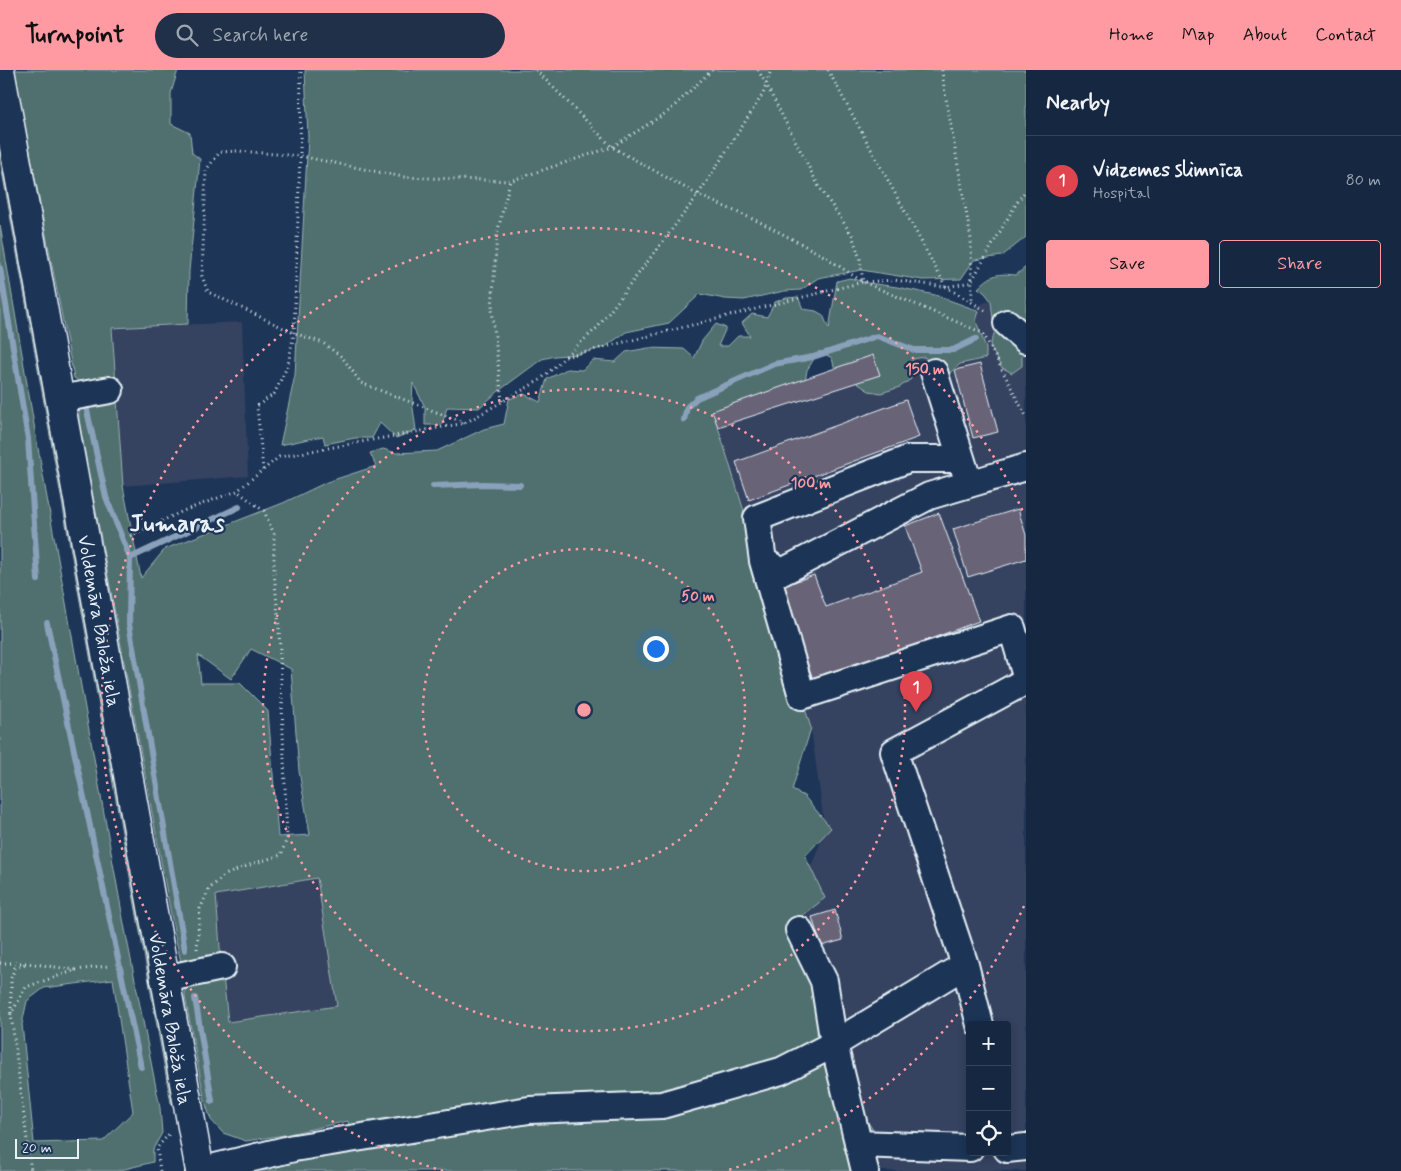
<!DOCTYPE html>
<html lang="en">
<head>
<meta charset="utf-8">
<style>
	body { margin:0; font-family:Mynerve,sans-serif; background:#1f3048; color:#f1f3f6 }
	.controls { position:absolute; right:15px; bottom:15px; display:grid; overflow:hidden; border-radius:5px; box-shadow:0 2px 8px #0003 }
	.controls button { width:45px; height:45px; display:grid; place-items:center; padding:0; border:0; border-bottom:1px solid #35445a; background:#162841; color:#f1f3f6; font:25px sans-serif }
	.scale { position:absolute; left:15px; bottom:12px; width:64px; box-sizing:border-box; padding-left:5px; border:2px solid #e8f1f8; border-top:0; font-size:14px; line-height:18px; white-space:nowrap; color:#e8f1f8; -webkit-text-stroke:4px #1d3557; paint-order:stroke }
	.you { position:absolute; left:655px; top:578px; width:18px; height:18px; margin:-12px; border:4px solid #fff; border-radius:50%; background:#1a73e8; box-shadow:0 0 0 8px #1a73e833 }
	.badge { display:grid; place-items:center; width:32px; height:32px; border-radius:50%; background:#ff9aa2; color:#fff; font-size:16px; font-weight:700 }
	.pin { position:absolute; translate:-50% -41px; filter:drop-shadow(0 1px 2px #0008) }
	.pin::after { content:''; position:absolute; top:26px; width:18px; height:15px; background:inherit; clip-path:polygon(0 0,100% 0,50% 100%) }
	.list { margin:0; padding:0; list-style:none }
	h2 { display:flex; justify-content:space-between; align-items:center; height:65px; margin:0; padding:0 20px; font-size:21px }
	h2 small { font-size:16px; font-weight:400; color:#9ea6b1 }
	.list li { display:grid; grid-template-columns:32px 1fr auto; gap:15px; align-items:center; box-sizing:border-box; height:90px; padding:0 20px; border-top:1px solid #35445a }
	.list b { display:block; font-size:19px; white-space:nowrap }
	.list p { margin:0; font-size:16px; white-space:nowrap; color:#9ea6b1 }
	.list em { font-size:16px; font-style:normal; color:#9ea6b1 }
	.actions { display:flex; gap:10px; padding:15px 20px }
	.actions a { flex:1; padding:11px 0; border:1px solid #ff9aa2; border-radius:5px; text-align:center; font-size:18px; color:#ff9aa2 }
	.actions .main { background:#ff9aa2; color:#111 }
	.icon { flex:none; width:28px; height:28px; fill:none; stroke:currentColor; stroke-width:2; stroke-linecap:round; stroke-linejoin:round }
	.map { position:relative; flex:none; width:1026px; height:1101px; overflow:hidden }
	header { display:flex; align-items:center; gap:30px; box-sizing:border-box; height:70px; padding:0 25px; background:#ff9aa2; color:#111 }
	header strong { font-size:24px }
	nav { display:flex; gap:28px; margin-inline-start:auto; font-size:18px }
	.search { width:350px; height:45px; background:#1f3048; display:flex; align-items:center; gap:12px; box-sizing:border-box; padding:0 18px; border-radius:28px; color:#9ea6b1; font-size:19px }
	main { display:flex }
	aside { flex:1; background:#162841 }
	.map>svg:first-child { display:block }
	.built { fill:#344361; fill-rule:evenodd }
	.green { fill:#506f6e; stroke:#9cb0b3; fill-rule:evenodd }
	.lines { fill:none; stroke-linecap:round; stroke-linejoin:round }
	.stream { stroke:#8aa1bb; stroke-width:6 }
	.building { fill:#696478; stroke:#e8f1f8 }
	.minor-casing { stroke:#e8f1f8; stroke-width:30 }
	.major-casing { stroke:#e8f1f8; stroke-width:31 }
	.path { stroke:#e8f1f8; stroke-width:3; stroke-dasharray:1 4; stroke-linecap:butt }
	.minor { stroke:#1d3557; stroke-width:26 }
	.major { stroke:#1d3557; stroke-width:28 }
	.ring { fill:none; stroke:#ff9aa2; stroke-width:2.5; stroke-dasharray:2.5 5 }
	.labels { text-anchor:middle; stroke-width:4.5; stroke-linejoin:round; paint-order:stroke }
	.street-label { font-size:19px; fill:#e8f1f8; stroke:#1d3557 }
	.district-label { font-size:24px; font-weight:bold; fill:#e8f1f8; stroke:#1d3557 }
	.centre { fill:#ff9aa2; stroke:#1d3557; stroke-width:2.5 }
	.ring-label { font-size:15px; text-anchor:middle; font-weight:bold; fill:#ff9aa2; stroke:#1d3557; stroke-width:4.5; stroke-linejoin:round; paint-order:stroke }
</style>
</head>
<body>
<header>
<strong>Turnpoint</strong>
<div class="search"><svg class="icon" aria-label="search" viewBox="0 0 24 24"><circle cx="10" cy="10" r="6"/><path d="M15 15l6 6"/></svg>Search here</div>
<nav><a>Home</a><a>Map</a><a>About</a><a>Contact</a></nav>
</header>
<main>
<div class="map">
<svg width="1026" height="1101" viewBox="0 0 1026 1101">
	<rect width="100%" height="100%" fill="#1d3557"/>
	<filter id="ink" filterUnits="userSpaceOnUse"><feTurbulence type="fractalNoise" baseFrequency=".02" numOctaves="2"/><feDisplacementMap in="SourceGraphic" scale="10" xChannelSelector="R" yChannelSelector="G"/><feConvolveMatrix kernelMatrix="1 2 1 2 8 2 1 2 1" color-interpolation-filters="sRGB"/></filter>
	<g filter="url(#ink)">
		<path class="built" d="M1026,213V1101H864L787,857L825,761L811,658L712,341L873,285ZM970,955H1007V1082H970Z
			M242,252L248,406L123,416L112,258Z
			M382,797L369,930L317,941L228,952L215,825Z"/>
		<path class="green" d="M14,0H178L171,23V54L190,63L192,83L200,89L189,201L188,254L112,258L123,416L141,508L165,479L283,433L327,412L376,396L370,383L383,379L396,383L437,381L484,359L504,354L509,329L524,324L540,332L547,309L567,299L582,300L593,290L615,292L626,282L648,278L684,279L694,288L702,271L716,254L726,258L718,276H728L738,266H750L742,253L752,244L767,247L775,232L786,228L798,227L803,239L816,241L823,245L829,259L837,211L850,208L868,213L897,217L935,225L979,241L976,251L986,278V288L960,294L948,305L924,287L913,289L911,309L900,317L881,323L869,321L848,307L836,304L832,288L819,281L807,300L804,318L720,354L718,357L811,658L792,720L804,726L831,758L805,786L825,828L788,857L837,929L818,956L815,981L834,1000L873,1060L868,1101H249L290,1091L353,1079L348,1051L284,1065L246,1071L223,1063L211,1050L205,1032L185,927V917L223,906L228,952L337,936L317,808L216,825L221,890L181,892L175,866L79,350V338L86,316L74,308ZM251,579L291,599L299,701L310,765L278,767L268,641L240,613H201L198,585L231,609Z
			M305,0H1026V167L1002,186L974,190L961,209L923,210L861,200L818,208L801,220L784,221L744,230L725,229L700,224L669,253L626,262L605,277L579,284L555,286L542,289L500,320L479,338L447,337L442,355H425V337L413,313L412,331L416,360L396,368L380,353L372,368H355L325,374L323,366L280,375L295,305L308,67Z
			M0,69L177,1033L173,1034L171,1033L0,90Z
			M0,155L38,378L124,854L160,1038L162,1063L153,1079V1092L117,1101H0ZM113,909L133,1042L103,1071L34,1073L22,954L27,931L44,918Z
			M1026,197V281L1022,286V296L1012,303L1001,297L990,276L994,264L997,258L993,249L991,231L985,223L978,218C992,204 997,203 1016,205Z"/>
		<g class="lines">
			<path class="stream" d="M0,198L28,369L38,510
				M86,336L106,427L130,488L129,554L185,880
				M684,350L687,337L697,328L774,294L813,287L877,266L914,280H953L976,269
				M433,416L484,414L520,415
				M130,488L239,437
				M47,553L141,997
				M195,928L212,1031"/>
		</g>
		<path class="building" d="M873,285L880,305L718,357L712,341Z
			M980,294L998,362L973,368L955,300Z
			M906,330L919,367L749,430L736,392Z
			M1018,439L1026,465V489L968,507L953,459Z
			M939,443L979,551L814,612L780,517L814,505L826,537L922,502L905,456Z
			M835,840L843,870L821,876L812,847Z"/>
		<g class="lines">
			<g class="minor-casing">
				<path id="minor" d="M1007,253L1026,270
					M934,302L966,404
					M60,329L110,320
					M961,389H908L757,448L763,491L782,502L929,426L1026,397
					M763,491L802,626L1012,558L1026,606
					M799,860L824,911L834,974L965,895
					M164,909L222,897
					M980,955L965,895L894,682L1026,611
					M858,1074L970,1078
					M1007,1079L1026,1077
					M199,1101L294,1078L529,1040L662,1035L781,1001L834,974L865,1101"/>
			</g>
			<g class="major-casing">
				<path id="major" d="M0,0L200,1101"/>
			</g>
			<path class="path" d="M536,0L612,77L698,125L762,153L824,186L863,212L983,263L1026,346
				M758,0L766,14L818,115L852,165L860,189L863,212
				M828,0L946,217L971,212L1016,134L1026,120
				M942,0L944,17L971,169L972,232
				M566,286L598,257L698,125L763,24L771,0
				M502,331L492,239L497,164L510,111
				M465,353L361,313L342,287L323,273L294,263L208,222L202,206L206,100L220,82L238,81L300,86L403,107L510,111L612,77L669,41L712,0
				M263,400L257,336L274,324L288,295L294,263L300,86L301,0
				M130,466L183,441L237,421L279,387L465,353L540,310L565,287L863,212L894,210L946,217L988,242
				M197,879L200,839L209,819L225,805L252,794L281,785L287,768L279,557L274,502V464L264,441L237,421
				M0,893H27L76,900L26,917L11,944L31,1101
				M76,900L108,896
				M11,943V908L15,898L25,894
				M160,1101L157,1078L169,1064"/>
			<use href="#minor" class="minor"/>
			<use href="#major" class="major"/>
		</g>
	</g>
	<g class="ring">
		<circle cx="584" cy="640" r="161"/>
		<circle cx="584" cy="640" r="321"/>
		<path d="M1024 836A482 482 0 0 1 725 1101M443 1101A482 482 0 1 1 1024 444"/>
	</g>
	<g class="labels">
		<g class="street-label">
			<text transform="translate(100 551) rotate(80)" y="7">Voldemāra Baloža iela</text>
			<text transform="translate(171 949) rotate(80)" y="7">Voldemāra Baloža iela</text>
		</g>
		<g class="district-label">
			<text x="177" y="461">Jumaras</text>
		</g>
	</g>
	<circle cx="584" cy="640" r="8" class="centre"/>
	<g class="ring-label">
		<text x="925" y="304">150 m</text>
		<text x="811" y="418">100 m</text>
		<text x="698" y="531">50 m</text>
	</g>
</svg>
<div class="controls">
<button>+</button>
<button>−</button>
<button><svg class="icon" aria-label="locate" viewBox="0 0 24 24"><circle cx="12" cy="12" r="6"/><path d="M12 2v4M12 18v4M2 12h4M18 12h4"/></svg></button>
</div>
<div class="scale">20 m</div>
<div class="you"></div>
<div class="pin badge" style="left:916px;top:642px;background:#e0444e">1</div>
</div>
<aside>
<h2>Nearby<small></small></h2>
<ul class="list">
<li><span class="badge" style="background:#e0444e">1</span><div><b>Vidzemes slimnīca</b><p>Hospital</p></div><em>80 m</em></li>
</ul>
<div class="actions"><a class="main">Save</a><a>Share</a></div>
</aside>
</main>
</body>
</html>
